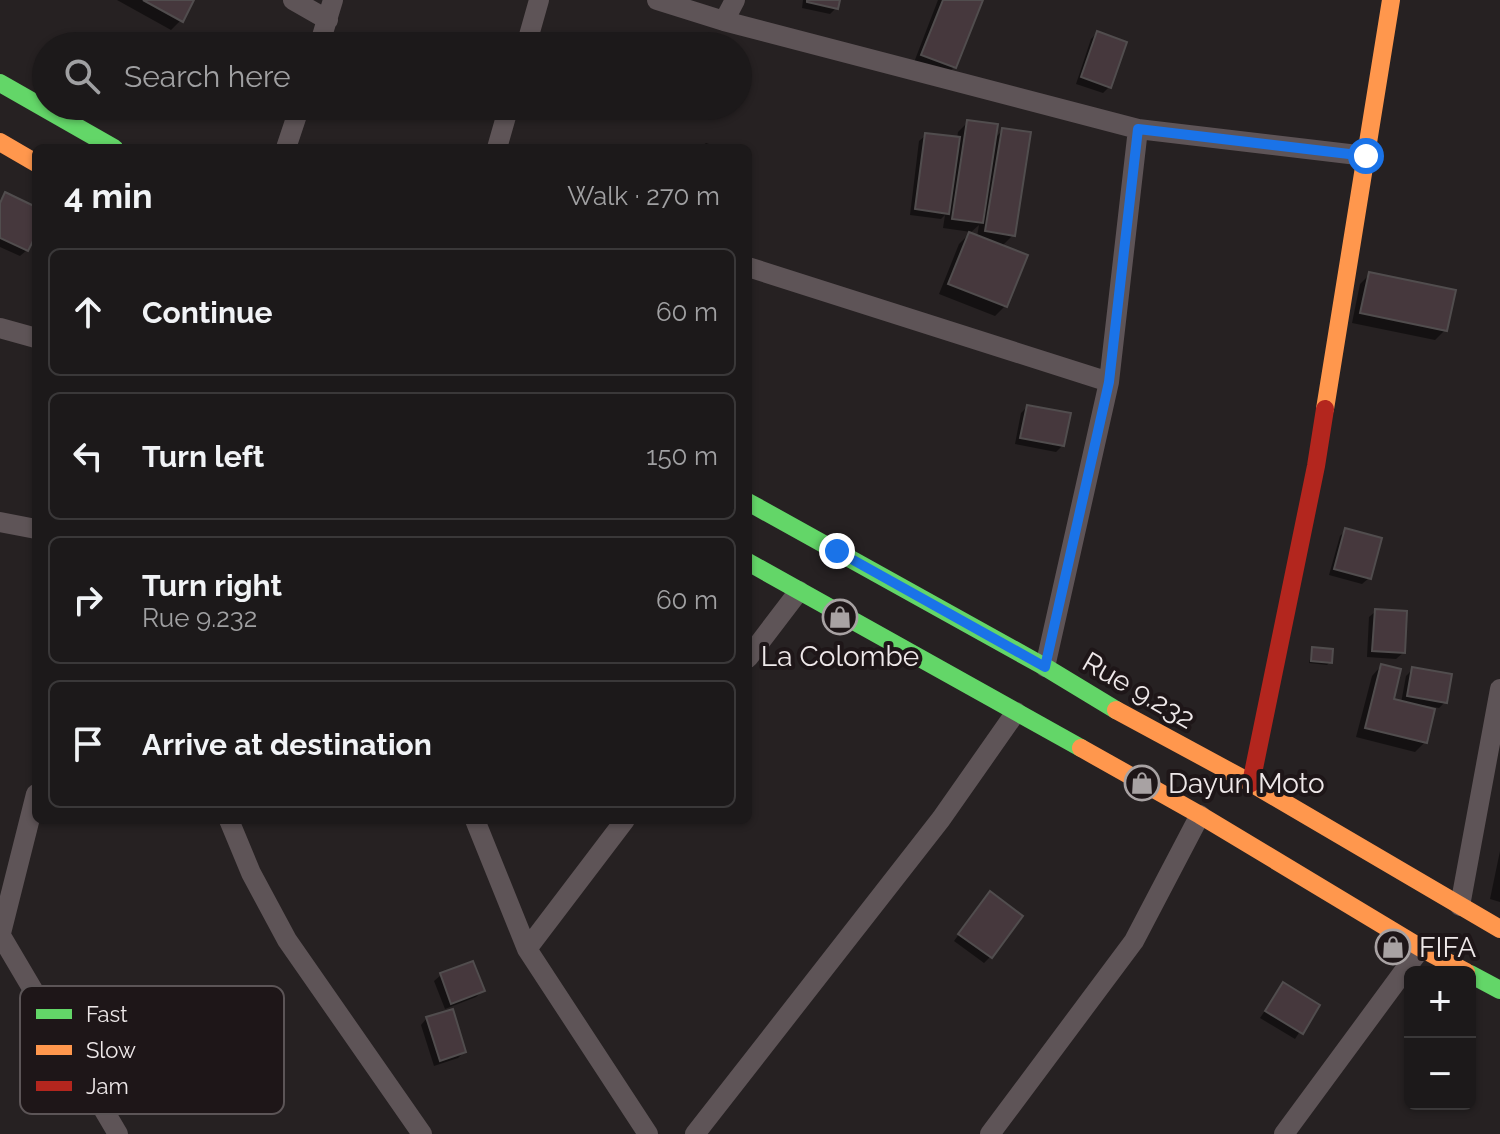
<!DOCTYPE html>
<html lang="en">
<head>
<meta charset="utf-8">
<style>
	body { margin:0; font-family:Raleway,sans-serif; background:#292627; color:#f1f3f6 }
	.controls { position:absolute; right:24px; bottom:24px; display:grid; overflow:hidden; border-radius:12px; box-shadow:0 2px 6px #0004 }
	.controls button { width:72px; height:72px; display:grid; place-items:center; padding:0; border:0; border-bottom:2px solid #3a3839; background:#1c191a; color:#f1f3f6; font:40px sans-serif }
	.stop { position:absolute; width:24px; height:24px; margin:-18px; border:6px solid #1a73e8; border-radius:50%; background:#fff }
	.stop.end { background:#1a73e8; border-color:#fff; box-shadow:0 2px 8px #0008 }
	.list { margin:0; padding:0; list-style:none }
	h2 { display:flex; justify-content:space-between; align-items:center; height:104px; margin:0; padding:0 32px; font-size:34px }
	h2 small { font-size:26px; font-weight:400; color:#a0a0a2 }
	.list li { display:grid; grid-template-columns:52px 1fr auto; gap:24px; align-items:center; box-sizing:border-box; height:128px; margin:0 16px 16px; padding:0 16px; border:2px solid #3a3839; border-radius:12px }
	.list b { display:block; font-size:30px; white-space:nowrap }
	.list p { margin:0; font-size:26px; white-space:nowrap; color:#a0a0a2 }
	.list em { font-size:26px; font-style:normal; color:#a0a0a2 }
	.icon { flex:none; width:44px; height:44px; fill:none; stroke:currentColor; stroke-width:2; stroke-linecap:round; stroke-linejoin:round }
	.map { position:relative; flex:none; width:1500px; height:1134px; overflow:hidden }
	.search { position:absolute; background:#1c191a; box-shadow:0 2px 6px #0004; left:32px; top:32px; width:720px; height:88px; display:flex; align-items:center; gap:20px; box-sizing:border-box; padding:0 28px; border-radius:44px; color:#a0a0a2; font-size:30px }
	.panel { position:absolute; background:#1c191a; box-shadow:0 2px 6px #0004; left:32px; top:144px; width:720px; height:680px; border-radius:12px }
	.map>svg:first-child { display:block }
	.shadow { fill:#0007; fill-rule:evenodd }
	.building { fill:#46383d; stroke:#514d4e; stroke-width:2 }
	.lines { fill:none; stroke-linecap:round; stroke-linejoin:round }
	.street { stroke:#5e5457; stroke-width:20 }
	.fast { stroke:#63d668; stroke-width:18 }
	.slow { stroke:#ff974d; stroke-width:18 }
	.jam { stroke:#b3261e; stroke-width:18 }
	.route { stroke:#1a73e8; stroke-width:10 }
	.labels { text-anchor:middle; stroke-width:8; stroke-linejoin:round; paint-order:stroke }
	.poi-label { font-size:28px; fill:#eee8e9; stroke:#1e1618; text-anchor:start }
	.street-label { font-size:28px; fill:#eee8e9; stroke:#1e1618 }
	.key { fill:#1e1618; stroke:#5c5557; stroke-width:2 }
	.key-label { font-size:22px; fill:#eee8e9 }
</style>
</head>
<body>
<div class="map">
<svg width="1500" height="1134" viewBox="0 0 1500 1134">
	<rect width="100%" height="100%" fill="#262122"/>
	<path class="shadow" d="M117,0H192L181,20L171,30Z
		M803,0H838L836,8L830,14L802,8Z
		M938,0H981L954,67L944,77L913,65Z
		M1097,33L1109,87L1103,93L1076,84L1091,39Z
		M968,122L994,139L1003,130L1013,235L1001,247L1025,256L1005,306L995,316L939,294L959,244L971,232L943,228L945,215L941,219L910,215L919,141L926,135L957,139L958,132ZM979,225L977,237L969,234Z
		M706,143L721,148H700Z
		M6,195L36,209V230L27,250L20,256L0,247V200Z
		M1370,274L1445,330L1435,340L1352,323L1360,284Z
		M1027,407L1063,445L1056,452L1015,444L1021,413Z
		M1346,530L1369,578L1362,584L1329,575L1340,536Z
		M1376,611L1403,653L1396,659L1367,657L1369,617Z
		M1313,649L1330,662L1327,665L1309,663Z
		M1381,666L1392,701L1401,703L1406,676L1413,669L1445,702L1439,708L1422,705L1425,742L1415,752L1356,737L1372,676Z
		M1500,851V902L1490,899Z
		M984,900L990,957L984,963L954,941Z
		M441,975L482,991L476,997L445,1009L434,981Z
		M1283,984L1317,1005L1295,1039L1260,1018Z
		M427,1018L464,1052L458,1058L434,1066L421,1025Z"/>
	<path class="building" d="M143,0H194L183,22Z
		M807,0H840L838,9L807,2Z
		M943,0H983L956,68L921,55Z
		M1097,31L1127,42L1111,88L1081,77Z
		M967,120L998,124L983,223L952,219Z
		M1002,128L1031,132L1015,236L985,231Z
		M925,133L960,137L949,214L915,209Z
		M5,192L36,207V235L28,251L0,238V203Z
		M969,232L1028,255L1007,307L948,284Z
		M1369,272L1456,290L1447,331L1360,313Z
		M1027,405L1071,413L1064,446L1020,438Z
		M1345,528L1382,538L1371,579L1334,569Z
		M1375,609L1407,611L1405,653L1372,651Z
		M1312,647L1333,649L1332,663L1311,661Z
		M1381,664L1401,669L1394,699L1435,709L1427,743L1365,728Z
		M1412,667L1452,674L1447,703L1407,696Z
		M990,891L1023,916L992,958L958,934Z
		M473,961L485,991L451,1004L440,973Z
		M1283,982L1320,1005L1303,1034L1265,1011Z
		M453,1009L466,1052L440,1061L426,1017Z"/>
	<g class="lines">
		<path class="street" d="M293,0L328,20
			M657,0L724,21L1138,129L1366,156
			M724,21L735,0
			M319,46L333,0
			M526,46L539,0
			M286,148L300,106
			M497,148L509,106
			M748,267L1109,382
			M0,328L36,338
			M0,522L36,529
			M748,658L799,591
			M1045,667L1109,382L1138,129
			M229,820L251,873L287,940L422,1134
			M475,820L527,949L648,1134
			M1460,906L1500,689
			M0,934L118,1134
			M0,937L36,794
			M527,949L625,820
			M695,1134L941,819L1016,712
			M990,1134L1134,941L1200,815
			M1284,1134L1421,948"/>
		<path class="fast" d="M0,83L114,148
			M748,502L1045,667L1116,710
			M748,562L1081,748
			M1470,974L1500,990"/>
		<path class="slow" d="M0,142L36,163
			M1325,409L1391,0
			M1116,710L1251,783L1500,929
			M1081,748L1200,815L1421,948L1466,972"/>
		<path class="jam" d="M1251,783L1316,466L1325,409"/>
	</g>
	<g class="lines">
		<path class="route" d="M837,551L1045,667L1109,382L1138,129L1366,156"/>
	</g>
	<defs>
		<g id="shop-ring" transform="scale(1.8)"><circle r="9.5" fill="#1e1618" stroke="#a8a2a3" stroke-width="1.5"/><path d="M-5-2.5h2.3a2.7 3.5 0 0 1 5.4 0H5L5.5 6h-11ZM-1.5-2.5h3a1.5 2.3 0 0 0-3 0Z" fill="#a8a2a3"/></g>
	</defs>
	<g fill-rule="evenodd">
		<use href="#shop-ring" x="840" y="617"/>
		<use href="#shop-ring" x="1142" y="783"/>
		<use href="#shop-ring" x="1393" y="947"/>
	</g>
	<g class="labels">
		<g class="poi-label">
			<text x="840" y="666" text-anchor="middle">La Colombe</text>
			<text x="1168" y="793">Dayun Moto</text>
			<text x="1419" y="957">FIFA</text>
		</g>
		<g class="street-label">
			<text transform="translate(1139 690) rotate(30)" y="10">Rue 9.232</text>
		</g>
	</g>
	<rect x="20" y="986" width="264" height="128" rx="12" class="key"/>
	<rect x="36" y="1009" width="36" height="10" fill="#63d668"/>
	<rect x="36" y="1045" width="36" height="10" fill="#ff974d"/>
	<rect x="36" y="1081" width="36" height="10" fill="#b3261e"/>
	<g class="key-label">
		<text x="86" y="1022">Fast</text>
		<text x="86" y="1058">Slow</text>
		<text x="86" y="1094">Jam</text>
	</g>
</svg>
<div class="controls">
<button>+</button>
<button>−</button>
</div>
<div class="stop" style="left:1366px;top:156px"></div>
<div class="stop end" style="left:837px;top:551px"></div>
<div class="search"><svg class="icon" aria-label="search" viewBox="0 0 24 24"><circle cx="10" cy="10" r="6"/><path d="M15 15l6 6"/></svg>Search here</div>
<section class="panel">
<h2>4 min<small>Walk · 270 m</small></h2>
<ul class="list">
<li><svg class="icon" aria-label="ahead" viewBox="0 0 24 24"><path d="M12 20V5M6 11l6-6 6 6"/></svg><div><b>Continue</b></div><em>60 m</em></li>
<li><svg class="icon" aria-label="left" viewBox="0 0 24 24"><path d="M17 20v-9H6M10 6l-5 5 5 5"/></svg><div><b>Turn left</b></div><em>150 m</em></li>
<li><svg class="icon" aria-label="right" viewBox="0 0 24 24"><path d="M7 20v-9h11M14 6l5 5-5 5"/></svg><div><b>Turn right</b><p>Rue 9.232</p></div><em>60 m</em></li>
<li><svg class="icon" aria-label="arrive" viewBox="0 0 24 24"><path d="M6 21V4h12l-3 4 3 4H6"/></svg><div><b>Arrive at destination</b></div></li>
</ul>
</section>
</div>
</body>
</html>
